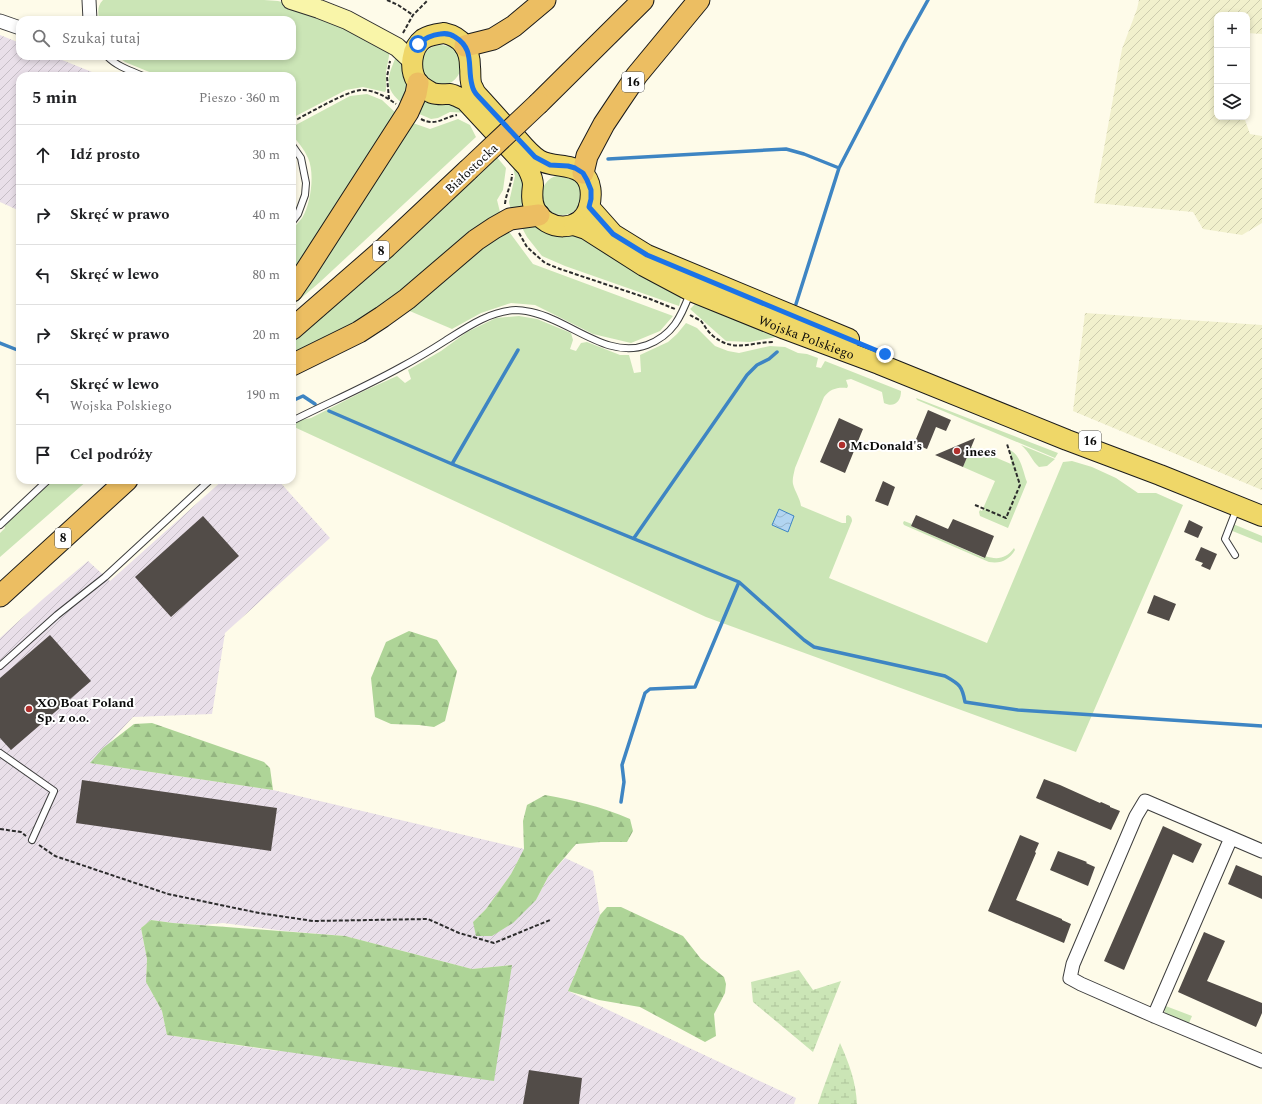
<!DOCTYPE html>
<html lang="pl">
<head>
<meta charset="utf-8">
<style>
	body { margin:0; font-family:Spectral,serif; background:#f6f6f6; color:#202124 }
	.controls { position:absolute; right:12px; top:12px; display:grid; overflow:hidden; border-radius:8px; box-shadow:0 2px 6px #0003 }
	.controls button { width:36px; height:36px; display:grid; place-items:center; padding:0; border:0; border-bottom:1px solid #e0e0e0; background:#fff; color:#202124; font:20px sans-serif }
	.stop { position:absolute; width:12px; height:12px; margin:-9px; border:3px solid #1a73e8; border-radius:50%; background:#fff }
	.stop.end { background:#1a73e8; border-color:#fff; box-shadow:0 1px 4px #0008 }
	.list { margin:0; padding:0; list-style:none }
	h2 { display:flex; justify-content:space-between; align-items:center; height:52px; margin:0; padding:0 16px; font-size:17px }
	h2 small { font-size:13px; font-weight:400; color:#757577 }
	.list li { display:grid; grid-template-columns:26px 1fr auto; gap:12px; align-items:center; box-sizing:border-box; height:60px; padding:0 16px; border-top:1px solid #e0e0e0 }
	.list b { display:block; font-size:15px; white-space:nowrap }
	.list p { margin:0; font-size:13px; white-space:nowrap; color:#757577 }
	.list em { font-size:13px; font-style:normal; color:#757577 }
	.icon { flex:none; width:22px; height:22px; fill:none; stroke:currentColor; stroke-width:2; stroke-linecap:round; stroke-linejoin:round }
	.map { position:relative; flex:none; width:1262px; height:1104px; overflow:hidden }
	.search { position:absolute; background:#fff; box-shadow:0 2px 6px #0003; left:16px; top:16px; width:280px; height:44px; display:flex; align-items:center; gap:10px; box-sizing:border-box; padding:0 14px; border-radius:12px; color:#757577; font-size:15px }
	.panel { position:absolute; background:#fff; box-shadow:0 2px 6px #0003; left:16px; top:72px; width:280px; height:412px; border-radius:12px }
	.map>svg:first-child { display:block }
	.industrial { fill:url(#industrial-furrows); fill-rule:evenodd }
	.farmland { fill:url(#farmland-furrows) }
	.grass { fill:#cbe5b6 }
	.forest { fill:url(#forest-firs) }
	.wetland { fill:url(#wetland-marsh) }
	.water { fill:url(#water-waves); stroke:#3e85c3 }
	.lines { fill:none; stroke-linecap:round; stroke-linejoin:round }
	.stream { stroke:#3e85c3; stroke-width:3.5 }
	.building { fill:#524c48 }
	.service-casing { stroke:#3d3d3d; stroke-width:8 }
	.minor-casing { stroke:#3d3d3d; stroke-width:15 }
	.secondary-casing { stroke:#2c2c2c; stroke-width:20 }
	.primary-casing { stroke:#1b1b1b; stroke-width:22 }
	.trunk-casing { stroke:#1b1b1b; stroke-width:23 }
	.path { stroke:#2c2c2c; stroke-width:2; stroke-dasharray:4 2; stroke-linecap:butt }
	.service { stroke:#fff; stroke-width:6 }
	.minor { stroke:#fff; stroke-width:13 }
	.secondary { stroke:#f9f5a9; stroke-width:18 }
	.primary { stroke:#efd768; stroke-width:20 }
	.trunk { stroke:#ecbe62; stroke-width:21 }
	.trunk-bridge-casing { stroke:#1b1b1b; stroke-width:23; stroke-linecap:butt }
	.trunk-bridge { stroke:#ecbe62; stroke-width:21 }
	.route { stroke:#1a73e8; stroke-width:5 }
	.poi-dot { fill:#b0302d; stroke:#fff; stroke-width:1.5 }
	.labels { text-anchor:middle; stroke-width:4; stroke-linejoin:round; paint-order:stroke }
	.shield { fill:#fff; stroke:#545454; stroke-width:1 }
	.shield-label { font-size:12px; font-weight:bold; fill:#0a0a0a }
	.street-label { font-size:13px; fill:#0a0a0a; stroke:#fff }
	.poi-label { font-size:13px; font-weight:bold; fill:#0a0a0a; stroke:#fff; text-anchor:start }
</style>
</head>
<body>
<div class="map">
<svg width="1262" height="1104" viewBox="0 0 1262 1104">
	<defs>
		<pattern id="industrial-furrows" width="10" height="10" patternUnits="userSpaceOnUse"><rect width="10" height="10" fill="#e9dfe9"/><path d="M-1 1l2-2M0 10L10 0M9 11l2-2" fill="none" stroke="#c6bec6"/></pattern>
		<pattern id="farmland-furrows" width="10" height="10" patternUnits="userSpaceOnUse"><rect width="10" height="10" fill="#f1f0cc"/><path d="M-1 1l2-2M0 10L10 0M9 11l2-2" fill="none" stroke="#cdccae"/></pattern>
		<pattern id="forest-firs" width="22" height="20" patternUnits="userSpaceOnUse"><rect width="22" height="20" fill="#aed497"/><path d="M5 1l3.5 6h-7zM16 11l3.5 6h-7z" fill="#94b581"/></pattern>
		<pattern id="wetland-marsh" width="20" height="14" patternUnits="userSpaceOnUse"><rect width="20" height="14" fill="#cbe5b6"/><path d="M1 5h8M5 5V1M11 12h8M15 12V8" fill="none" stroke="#adc39b"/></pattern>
		<pattern id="water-waves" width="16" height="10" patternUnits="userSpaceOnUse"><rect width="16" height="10" fill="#b2d5f1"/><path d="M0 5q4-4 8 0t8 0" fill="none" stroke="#98b6cd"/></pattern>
	</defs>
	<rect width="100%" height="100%" fill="#fefbe9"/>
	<path class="industrial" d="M0,35L20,43V56H52L102,76H20V211L0,202Z
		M223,480H278L330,538L225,633L212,714L133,717L91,763L273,790L524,849L511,874L486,909L473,922L536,900L548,877L565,858L593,871L600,915L568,991L796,1098L794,1104H0V638L43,599L88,561L110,581ZM151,920L173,923L203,925L223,923L285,931L345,936L472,969L512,965L277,1051L167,1035L162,1011L146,982L147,959L141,928Z"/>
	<path class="farmland" d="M1139,0H1262V34L1247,33V15H1217V117H1244L1250,134L1262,136V223L1242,235L1203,229L1193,212L1094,203L1122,49L1137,9Z
		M1085,313L1262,325V490L1073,411Z"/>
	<path class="grass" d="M103,0H264L278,1L304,8L346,24L389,53V56L386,72V90L385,92L363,87L346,90L292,118V76H159L125,62L117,56H292V20H99C98,12 97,6 103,0Z
		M421 65a20 20 0 1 1 40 0a20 20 0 1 1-40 0Z
		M397,54L403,63L410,91L405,106C382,87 387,79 397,54Z
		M367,94L382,100L398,115L292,273V230C295,226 299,222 302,218C311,204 315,173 308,158C304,149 298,142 292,135V127L350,96Z
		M423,96L461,105L470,113L450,112L438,118L431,119L417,113Z
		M458,119L470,125L476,137L320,282L292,306V302L309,280L410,122L430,129Z
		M510,155L524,172L527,208L511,211L509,202L515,176Z
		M496,156L506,168L503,190L497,200L501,216L389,303L338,333L292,356V337Z
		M542 195a20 20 0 1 1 40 0a20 20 0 1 1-40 0Z
		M519,222L582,233L677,289L681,298L679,306L565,266L542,256L527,237Z
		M507,229L533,264L673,316L660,331L631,343L593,334L535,305L511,303L481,313L452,329L405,309Z
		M696,303L821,352L776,337L750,342L726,341L690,309Z
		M519,316L537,319L571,333L573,340L570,349L576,351L581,343L587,342L620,355H629L634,373L641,372L640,355L668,342L677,334L686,323L697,328L715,346L728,351L739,353L770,346L785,347L798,353L807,354L818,358L816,367L821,368L825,361L901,391C901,402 894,408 884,403L882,392L851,379L846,380L848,386L847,388C837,387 830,389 824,397L795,468C794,473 792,479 793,484C795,492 800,498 801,506L842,523H846V516L848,515C851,516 852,518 852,521L829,578L987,643L1063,462L1072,461L1092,467L1116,478L1138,493H1156L1183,505L1076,752L706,617L292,426V422L311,418L364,391L397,376L405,383L411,379L408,370L441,351L467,332L496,318Z
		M916,398L1058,453L1055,458L917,400Z
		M1021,445L1055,459L1047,466L1039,467C1032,461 1029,451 1021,445Z
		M971,447L1011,464L1010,450C1021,455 1023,472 1027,482L1008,528L980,516L979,512L980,510L982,511L995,481L963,467Z
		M53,480H88L0,557V533L5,528L4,525Z
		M904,521L912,524L911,526L984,558L985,556C997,560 1006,559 1014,548L1015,550C1009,560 1001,564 989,562L904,525L903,523Z
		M1233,524L1262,536V543L1230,530Z
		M1163,1005L1192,1016L1189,1023L1165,1013Z"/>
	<path class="forest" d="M409,631L437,640L457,671L445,721L434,727L419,725L391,724L375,717L371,678L379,659L386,642Z
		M152,723L264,762L270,768L273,790L90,763L103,748L134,724Z
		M545,795C574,800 603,807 630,819L633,831L627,842H601L576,844L548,877L536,900L513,923L492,936H476L473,922L486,909L511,874L524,849L523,821L527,805Z
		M607,907H621L683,936L701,959L724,977L726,984L725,993L714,1014L716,1036L705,1042L640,1007L599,1000L568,991L600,915Z
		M151,920L173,923L345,936L472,969L512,965L494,1081L167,1035L162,1011L146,982L147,959L141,928Z"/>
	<path class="wetland" d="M799,970L813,990L841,981L813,1052L753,1002L751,982Z
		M840,1043C849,1063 856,1082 857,1104H818L822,1092Z"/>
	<path class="water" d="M779,509L794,516L788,532L772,525Z"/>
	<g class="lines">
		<path class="stream" d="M608,159L786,149L804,154L839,168
			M796,304L839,168L904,43L928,0
			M0,343L20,351
			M292,401L303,396L315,404
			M329,411L452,464L739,582L804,640L814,647L945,676C959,684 962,685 965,702L1018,710L1262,726
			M452,464L518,350
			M634,538L747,375L757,365L769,359L777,352
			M621,802L624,782L622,765L645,693L650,689L695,687L739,582"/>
	</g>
	<path class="building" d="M928,410L951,420L946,431L936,427L927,449L914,444Z
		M839,418L863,429L845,473L820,462Z
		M975,438L963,467L935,455Z
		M883,481L895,487L888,506L875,501Z
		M916,515L948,529L953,519L994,536L985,558L911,526Z
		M203,516L239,556L171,617L135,577Z
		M1189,520L1203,527L1198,538L1184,532Z
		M1201,547L1217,554L1210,570L1201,566L1203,563L1195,560Z
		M1154,595L1176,604L1169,621L1147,613Z
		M50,635L91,681L11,750L0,738V678Z
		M1044,779L1060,785L1100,803L1101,802L1110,806V807L1120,811L1111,830L1036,798Z
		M82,780L277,808L271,851L76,823Z
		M1163,826L1202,844L1193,863L1173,854L1124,970L1104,961Z
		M1020,835L1039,843L1035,852L1036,853L1016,900L1062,919V920L1071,924L1064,943L988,911Z
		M1058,851L1087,862L1086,863L1095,867L1088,886L1050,870Z
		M1236,865L1262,876V899L1228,884Z
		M1204,932L1225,941L1207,981L1262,1003V1013L1256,1027L1178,992Z
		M529,1070L582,1078L579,1104H523Z"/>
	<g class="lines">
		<g class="service-casing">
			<path id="service" d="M107,56C116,66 131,71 143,76
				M292,145L301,158L306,183L305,195L298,214L292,222
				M292,421C328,403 365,387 401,367C416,359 431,350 445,341C467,327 490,311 516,310C521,310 526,311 531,312C570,320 607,360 647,345C673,335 681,317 690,293
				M0,525L48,480
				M1235,555L1225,539L1237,508
				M0,666L57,615L105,577L210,480
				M0,753L54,791L32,840"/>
		</g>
		<g class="minor-casing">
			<path id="minor" d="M89,0L90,20
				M0,21L20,28
				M1262,851L1145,801L1136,816L1073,964L1070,978L1081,984L1154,1016L1262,1061
				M1154,1016L1231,838"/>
		</g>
		<g class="secondary-casing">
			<path id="secondary" d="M291,0L319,9L347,20L397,47L412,61"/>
		</g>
		<g class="primary-casing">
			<g id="primary">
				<path d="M444,33C462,37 470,49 470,67C471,74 469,82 473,88C474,91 476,94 478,96C490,109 501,122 513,134C521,143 529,154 539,160C553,168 570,163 582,173C592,181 592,196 589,207C581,233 546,232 535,209C531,201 532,193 533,185C533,178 530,173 527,167L465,100C460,98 455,95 450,94C444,94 438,95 432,93C427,90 420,86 417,82C409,69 411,48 423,39C429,35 437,34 444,33Z"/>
				<path d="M589,207L613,234L647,255L849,339"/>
				<path id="s1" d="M574,225L586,229L644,266L691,291L785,329L879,364L1067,440L1160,475L1262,516"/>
			</g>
		</g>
		<g class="trunk-casing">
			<path id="trunk" d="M465,46L493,39L514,26L545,0
				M539,103L643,0
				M583,173L587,156L604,124L618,103L637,75L699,0
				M292,291L305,272L408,112L416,94L418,83
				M292,329L385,248L468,170
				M292,365L359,332L382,317L407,299L476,240L494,228L510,219L539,215
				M0,596L127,480"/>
		</g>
		<path class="path" d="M387,0L398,5L413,15
			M403,33L413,15L428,0
			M389,99L387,77L390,61
			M421,119C436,127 444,117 457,115
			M292,122C306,115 348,90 362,90C375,90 386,97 396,104
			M505,204C506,193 512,184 512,174
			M519,233L527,247L545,263L560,269L650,299L675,309
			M690,315C693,317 698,319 701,321C705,326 708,332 713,336C734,353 750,342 773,342
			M975,505L1006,518L1020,485L1007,444
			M0,829L21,832L26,836
			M39,845L55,856L168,894L259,913L313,921L428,919L459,933L494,943L550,920"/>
		<use href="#service" class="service"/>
		<use href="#minor" class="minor"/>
		<use href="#secondary" class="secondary"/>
		<use href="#primary" class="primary"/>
		<use href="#trunk" class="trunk"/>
		<g class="trunk-bridge-casing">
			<path id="trunk-bridge" d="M468,170L539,103"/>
		</g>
		<use href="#trunk-bridge" class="trunk-bridge"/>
	</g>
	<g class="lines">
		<path class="route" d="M418,44C425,38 431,35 440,34C446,33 451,34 455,37C475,49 467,67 472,85C473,90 475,93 478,96L535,157L550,165L568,166L575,168L583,173L587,180L591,190V199L589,207L613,234L647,255L885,354"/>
	</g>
	<g class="poi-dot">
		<circle cx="842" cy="445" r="4"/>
		<circle cx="957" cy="451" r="4"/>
		<circle cx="29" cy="709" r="4"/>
	</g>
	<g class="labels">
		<g class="shield">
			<rect x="622" y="72" width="22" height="20" rx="3"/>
			<rect x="373" y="241" width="16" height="20" rx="3"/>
			<rect x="1079" y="431" width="22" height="20" rx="3"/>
			<rect x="55" y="528" width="16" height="20" rx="3"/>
		</g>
		<g class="shield-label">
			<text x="633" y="86">16</text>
			<text x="381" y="255">8</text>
			<text x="1090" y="445">16</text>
			<text x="63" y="542">8</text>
		</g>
		<g class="street-label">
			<text transform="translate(471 168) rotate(-43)" y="5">Białostocka</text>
			<text dy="5" stroke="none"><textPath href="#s1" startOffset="259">Wojska Polskiego</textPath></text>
		</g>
		<g class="poi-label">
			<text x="850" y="450">McDonald's</text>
			<text x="965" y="456">inees</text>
			<text x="37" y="707">XO Boat Poland<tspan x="37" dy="15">Sp. z o.o.</tspan></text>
		</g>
	</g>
</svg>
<div class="controls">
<button>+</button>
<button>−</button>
<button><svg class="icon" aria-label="layers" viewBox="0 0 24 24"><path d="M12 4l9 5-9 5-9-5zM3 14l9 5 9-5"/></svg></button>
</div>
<div class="stop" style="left:418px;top:44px"></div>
<div class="stop end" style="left:885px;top:354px"></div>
<div class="search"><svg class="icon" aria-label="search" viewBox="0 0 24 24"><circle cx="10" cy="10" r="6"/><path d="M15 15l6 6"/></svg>Szukaj tutaj</div>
<section class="panel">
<h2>5 min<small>Pieszo · 360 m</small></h2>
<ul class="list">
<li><svg class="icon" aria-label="ahead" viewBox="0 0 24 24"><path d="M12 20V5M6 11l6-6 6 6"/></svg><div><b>Idź prosto</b></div><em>30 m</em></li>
<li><svg class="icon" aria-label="right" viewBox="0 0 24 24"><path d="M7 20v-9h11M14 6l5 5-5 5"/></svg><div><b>Skręć w prawo</b></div><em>40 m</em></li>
<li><svg class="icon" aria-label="left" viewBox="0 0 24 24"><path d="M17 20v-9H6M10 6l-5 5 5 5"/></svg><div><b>Skręć w lewo</b></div><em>80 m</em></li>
<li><svg class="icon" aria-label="right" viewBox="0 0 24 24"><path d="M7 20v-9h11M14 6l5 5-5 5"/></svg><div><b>Skręć w prawo</b></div><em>20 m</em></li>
<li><svg class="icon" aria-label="left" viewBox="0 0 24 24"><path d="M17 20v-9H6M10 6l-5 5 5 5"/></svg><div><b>Skręć w lewo</b><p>Wojska Polskiego</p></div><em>190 m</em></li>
<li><svg class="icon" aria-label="arrive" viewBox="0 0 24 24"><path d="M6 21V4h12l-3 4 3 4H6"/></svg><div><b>Cel podróży</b></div></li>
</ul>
</section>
</div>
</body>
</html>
